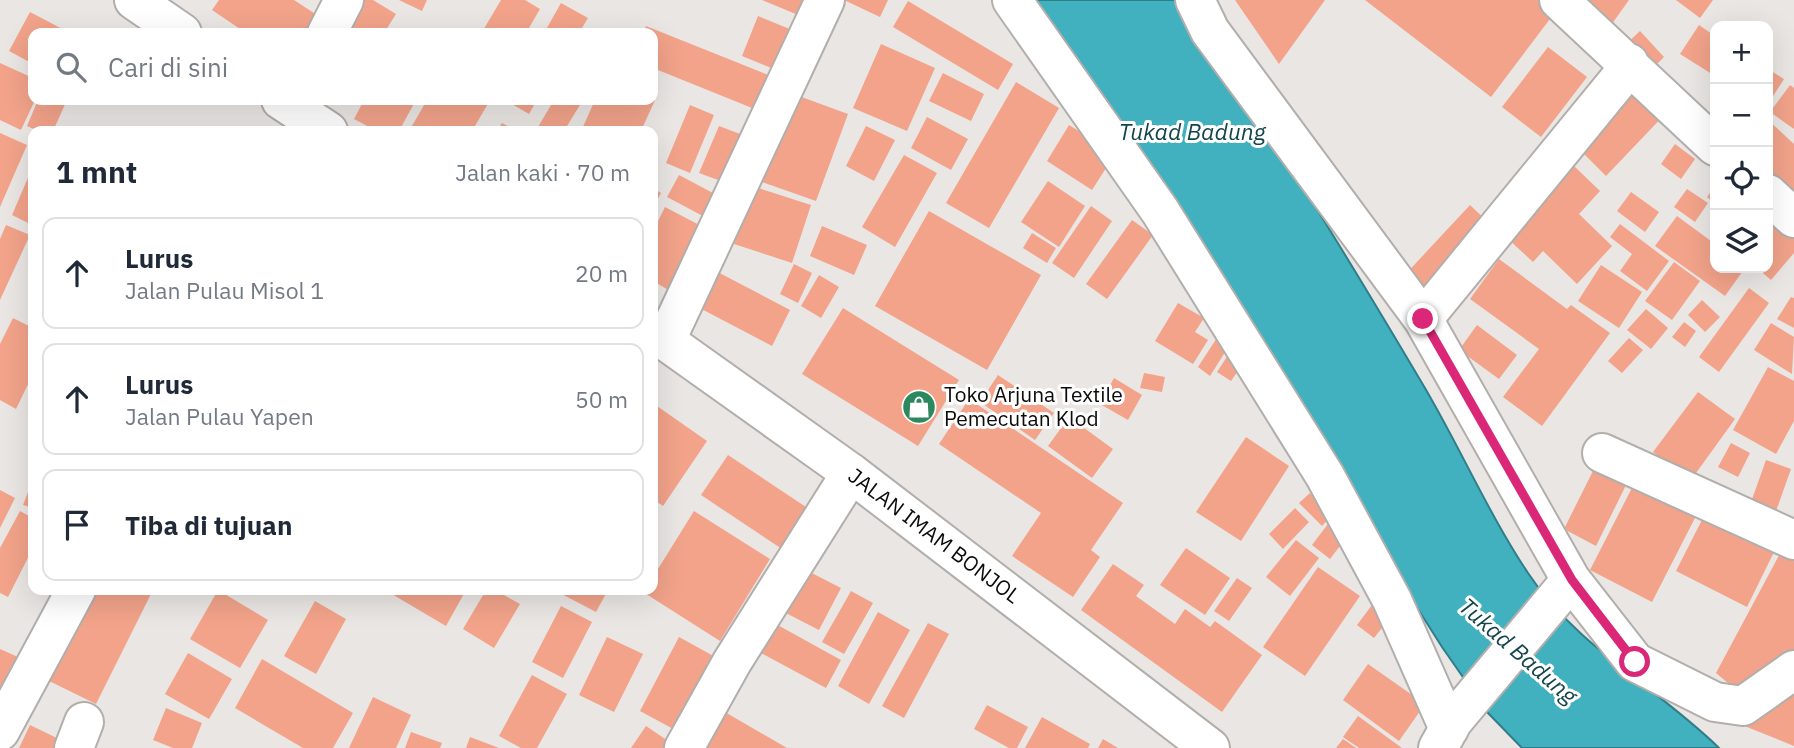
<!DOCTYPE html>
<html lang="id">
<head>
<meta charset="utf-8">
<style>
	body { margin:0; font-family:"IBM Plex Sans",sans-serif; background:#f2f2f3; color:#1f2937 }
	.controls { position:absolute; right:21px; top:21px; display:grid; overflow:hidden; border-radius:14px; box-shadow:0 7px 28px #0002 }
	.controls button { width:63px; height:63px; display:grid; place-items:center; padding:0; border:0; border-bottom:2px solid #e0e1e3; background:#fff; color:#1f2937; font:35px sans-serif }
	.stop { position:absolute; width:21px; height:21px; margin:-16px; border:5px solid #db2777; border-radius:50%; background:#fff }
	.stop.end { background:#db2777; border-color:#fff; box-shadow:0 2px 7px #0008 }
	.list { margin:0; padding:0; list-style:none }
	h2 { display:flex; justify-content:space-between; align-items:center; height:91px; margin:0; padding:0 28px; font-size:30px }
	h2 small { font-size:23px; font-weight:400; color:#747a83 }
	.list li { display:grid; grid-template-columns:46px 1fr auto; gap:21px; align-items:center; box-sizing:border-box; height:112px; margin:0 14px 14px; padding:0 14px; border:2px solid #e0e1e3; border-radius:14px }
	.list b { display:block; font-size:26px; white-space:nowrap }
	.list p { margin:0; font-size:23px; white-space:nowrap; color:#747a83 }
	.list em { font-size:23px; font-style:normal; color:#747a83 }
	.icon { flex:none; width:38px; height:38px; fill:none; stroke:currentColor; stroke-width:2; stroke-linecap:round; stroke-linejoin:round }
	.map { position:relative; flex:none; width:1794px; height:748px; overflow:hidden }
	.search { position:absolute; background:#fff; box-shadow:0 7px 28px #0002; left:28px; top:28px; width:630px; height:77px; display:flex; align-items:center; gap:18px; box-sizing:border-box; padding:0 24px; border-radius:14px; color:#747a83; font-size:26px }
	.panel { position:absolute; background:#fff; box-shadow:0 7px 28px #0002; left:28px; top:126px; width:630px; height:469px; border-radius:14px }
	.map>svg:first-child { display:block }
	.water { fill:#41b0bf; stroke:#317e89; stroke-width:2 }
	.building { fill:#f2a38a }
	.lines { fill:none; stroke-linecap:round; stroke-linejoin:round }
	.minor-casing { stroke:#b2aeac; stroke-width:42 }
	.trunk-casing { stroke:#b2aeac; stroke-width:42 }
	.minor { stroke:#fff; stroke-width:38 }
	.trunk { stroke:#fff; stroke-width:38 }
	.route { stroke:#db2777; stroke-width:9 }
	.labels { text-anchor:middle; stroke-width:6; stroke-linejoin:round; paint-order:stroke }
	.poi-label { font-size:21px; fill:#0c0b0a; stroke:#fff; text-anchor:start }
	.street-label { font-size:21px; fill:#0c0b0a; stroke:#fff }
	.water-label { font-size:23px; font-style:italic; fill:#14454c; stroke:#fff }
</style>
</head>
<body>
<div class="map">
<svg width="1794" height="748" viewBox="0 0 1794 748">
	<rect width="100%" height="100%" fill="#eae6e4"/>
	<path class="water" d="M1032,0H1176C1266,122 1345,253 1422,383C1459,445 1488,513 1528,573C1576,646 1658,688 1719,748H1522L1488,713L1442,647Z"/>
	<path class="building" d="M219,0H294L317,15L305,33H246L212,10Z
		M364,0H373L396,14L384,33H345Z
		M399,0H427L422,11Z
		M501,0H525L540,9L526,33L482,32Z
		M762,0H818L810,20Z
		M844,0H888L880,17Z
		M1235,0H1325L1279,64Z
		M1365,0H1550L1559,7L1491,97Z
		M1572,0H1629L1609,28Z
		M1676,0H1713L1700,18Z
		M908,1L1013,64L998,90L893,27Z
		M561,3L588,18L579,33H544Z
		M30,12L70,33H33V64L9,51Z
		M758,16L797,32L781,72L742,56Z
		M1699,25L1715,36V76L1680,54Z
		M646,26L776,78L762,112L653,68V33H643Z
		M1640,31L1664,57L1649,72L1624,46Z
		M881,44L935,68L907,131L853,108Z
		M1548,47L1587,77L1541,137L1502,107Z
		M0,63L33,78L35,100L21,130L0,120Z
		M1768,69L1784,79L1768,104Z
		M943,73L984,94L971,121L929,101Z
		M1016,82L1059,108L989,228L946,203Z
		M1641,83L1669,110L1606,176L1579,149Z
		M1790,85L1794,88V129L1770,112Z
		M788,92L848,114L816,201L756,180Z
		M38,100H67L53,131H38L27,126Z
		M364,100H416L399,131H377L354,119Z
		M427,100H486L489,102L472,131H409Z
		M505,100H537L529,114Z
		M554,100H583L564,131H544L538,127Z
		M595,100H655L641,131H588L582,129Z
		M690,105L714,115L690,173L666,163Z
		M927,117L968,139L951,170L911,148Z
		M1768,120L1794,144V189L1787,197L1768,179Z
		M502,123L516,131H497Z
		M1069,125L1115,154L1092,190L1047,161Z
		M719,126L748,137L729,184L699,173Z
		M866,126L895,140L874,181L846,166Z
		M0,133L27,145L0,207Z
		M1675,144L1695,159L1681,179L1661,164Z
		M904,155L937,173L895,247L862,227Z
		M33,166V223L32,225L12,215Z
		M1574,166L1600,191L1579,214L1612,246L1577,284L1543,251L1533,262L1507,238Z
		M679,175L728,201L716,223L667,197Z
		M1048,181L1085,206L1059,247L1021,222Z
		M749,185L811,205L792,263L731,243Z
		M1715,186V204L1707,197Z
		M653,188L661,193L653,208Z
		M1687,189L1708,203L1695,222L1674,207Z
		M1631,192L1659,212L1645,232L1617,211Z
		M1470,205L1492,226L1424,299L1402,278Z
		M1091,206L1112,221L1074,278L1052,263Z
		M665,207L705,228L672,292L653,281V231Z
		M1768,210L1794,228V253L1771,280L1757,268H1768Z
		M929,211L1041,275L987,370L875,306Z
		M1677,216L1715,244V268H1745L1725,296L1655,246Z
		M1132,220L1153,235L1107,299L1086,284Z
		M1620,224L1669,261L1647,291L1620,271L1632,254L1610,237Z
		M6,225L30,235L0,300V239Z
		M822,226L867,245L854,275L810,256Z
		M1032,233L1056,248L1047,263L1023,248Z
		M1499,259L1567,309L1571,305L1610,333L1542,426L1503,397L1539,349L1470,299Z
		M1674,262L1700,281L1672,320L1645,301Z
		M794,264L812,273L798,303L780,294Z
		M1601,265L1642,292L1619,328L1578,301Z
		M710,268L790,310L772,346L692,304Z
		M819,275L839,287L821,318L801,306Z
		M1749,288L1769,303L1719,372L1699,357Z
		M1791,297L1794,298V328L1777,319Z
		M1702,300L1720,317L1705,332L1688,315Z
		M1178,303L1204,318L1195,332L1208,340L1193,364L1155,341Z
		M843,308L959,380L918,446L802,374Z
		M1646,309L1668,328L1651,349L1627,330Z
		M13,318L33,328V374L16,409L0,400V344Z
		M1684,322L1696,331L1685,347L1672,337Z
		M1771,323L1794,337L1792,374L1754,350Z
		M1477,325L1517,355L1499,379L1459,350Z
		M1222,330L1234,338L1210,376L1198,367Z
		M1629,338L1643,350L1622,373L1608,361Z
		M1230,352L1244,362L1231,381L1217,372Z
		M1768,367L1794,381V421L1776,454L1733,430Z
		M1144,373L1165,377L1162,392L1140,388Z
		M998,375L1054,413L1035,440L980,402Z
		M1114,378L1142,395L1128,420L1100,404Z
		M1698,392L1735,419L1691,480L1653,452Z
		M969,399L1123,503L1091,550L1100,557L1073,597L1012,556L1041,513L939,444Z
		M657,406L707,441L663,506L653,499V412Z
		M1069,417L1113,449L1092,478L1048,446Z
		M1246,437L1289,466L1241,541L1196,512Z
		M1731,443L1750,453L1738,477L1718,467Z
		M728,455L812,511L785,551L701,495Z
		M1599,459L1631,475L1596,546L1564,529Z
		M1766,460L1791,469L1775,514L1750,505Z
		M33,479V508L23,505Z
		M1636,480L1698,512L1652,602L1590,570Z
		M0,490L15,498L0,528Z
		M1310,493L1332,515L1322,526L1299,503Z
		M1295,508L1309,522L1283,549L1269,534Z
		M20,511L33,518V548L8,597L0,593V548Z
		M694,511L770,559L720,641L643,592L653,590V577Z
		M1706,512L1776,548L1747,607L1676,571Z
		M1331,520L1349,534L1330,559L1312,545Z
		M1296,540L1319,558L1290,596L1266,577Z
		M1186,548L1230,578L1205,615L1160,585Z
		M1783,548L1794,553V659L1740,693L1716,673Z
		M1113,564L1144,585L1136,596L1175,624L1185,609L1210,627L1215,621L1262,655L1222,712L1081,610Z
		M798,566L841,588L819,630L776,608Z
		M1318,567L1360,596L1305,676L1263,647Z
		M1237,578L1252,588L1229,621L1214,611Z
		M87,590H153L96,704L43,678Z
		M218,590L268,620L240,668L190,639Z
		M385,590H466L446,626Z
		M486,590H495L520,604L494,648L463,629Z
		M554,590H608L596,612Z
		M851,591L873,603L844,654L822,642Z
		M315,601L346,619L316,674L284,656Z
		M1375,601L1393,614L1374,638L1357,625Z
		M561,606L592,622L563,678L532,662Z
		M878,612L910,630L869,704L838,686Z
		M774,623L841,660L826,688L759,652Z
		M928,623L949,634L904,718L882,706Z
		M607,637L643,654L614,712L579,695Z
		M679,637L717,658L677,731L640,711Z
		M0,649L27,661L0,721Z
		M188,653L232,679L209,719L165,694Z
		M262,659L353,713L333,748H303L235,708Z
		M1368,664L1425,704L1399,741L1343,700Z
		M532,675L567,694L537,748H521L499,736Z
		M1794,690V746L1737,723Z
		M373,697L411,715L396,748H349Z
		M987,705L1028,727L1017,748H1009L974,729Z
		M166,708L202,723L192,748H173L153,740Z
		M718,708L787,748H697Z
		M1358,716L1402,748H1359L1343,737Z
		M1042,717L1090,744L1088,748H1025Z
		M30,725L63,741L59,748H19Z
		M646,726L671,743L668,748H631Z
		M411,732L442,743L440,748H405Z
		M470,737L499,748H466Z
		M1103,739L1118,748H1098Z
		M1343,739L1356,748H1336Z"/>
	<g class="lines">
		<g class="minor-casing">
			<path id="minor" d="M1012,0L1160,211L1325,476L1392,600L1449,729
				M1195,0L1210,31L1423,319L1571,580L1635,662L1715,702L1743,706L1794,670
				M1559,0L1715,146
				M327,33L344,0
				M1768,194L1794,218
				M1423,319L1621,77L1629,63
				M666,340L825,0
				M1602,453L1794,540
				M0,731L76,590
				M74,748L84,722
				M684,748L732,662L851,473
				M1438,748L1453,721L1571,580"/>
		</g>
		<g class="trunk-casing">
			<path id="trunk" d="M134,0L182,33
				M281,100L328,131
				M653,332L851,473L1210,748"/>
		</g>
		<use href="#minor" class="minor"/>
		<use href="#trunk" class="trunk"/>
	</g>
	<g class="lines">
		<path class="route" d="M1423,319L1572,580L1635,662"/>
	</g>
	<defs>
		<g id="shop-disc" transform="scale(1.75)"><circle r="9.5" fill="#2c885e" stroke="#fff"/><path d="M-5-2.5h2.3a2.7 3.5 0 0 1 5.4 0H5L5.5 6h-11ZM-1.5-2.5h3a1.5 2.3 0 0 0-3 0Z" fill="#fff"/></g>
	</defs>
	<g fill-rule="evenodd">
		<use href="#shop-disc" x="919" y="407"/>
	</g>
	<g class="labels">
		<g class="poi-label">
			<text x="944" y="402">Toko Arjuna Textile<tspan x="944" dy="24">Pemecutan Klod</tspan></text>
		</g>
		<g class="street-label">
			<text transform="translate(934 536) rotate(37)" y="7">JALAN IMAM BONJOL</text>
		</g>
		<g class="water-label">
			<text x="1192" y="140">Tukad Badung</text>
			<text transform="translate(1518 651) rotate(41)" y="8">Tukad Badung</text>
		</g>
	</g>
</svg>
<div class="controls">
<button>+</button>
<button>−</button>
<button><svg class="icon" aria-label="locate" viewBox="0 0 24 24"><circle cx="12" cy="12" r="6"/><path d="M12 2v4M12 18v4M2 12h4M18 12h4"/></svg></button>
<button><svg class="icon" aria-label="layers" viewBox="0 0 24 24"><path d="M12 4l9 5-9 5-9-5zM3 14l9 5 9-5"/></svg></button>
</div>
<div class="stop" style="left:1635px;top:662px"></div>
<div class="stop end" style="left:1423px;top:319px"></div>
<div class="search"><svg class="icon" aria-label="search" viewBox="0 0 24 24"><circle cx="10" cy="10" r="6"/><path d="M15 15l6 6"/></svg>Cari di sini</div>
<section class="panel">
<h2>1 mnt<small>Jalan kaki · 70 m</small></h2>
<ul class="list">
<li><svg class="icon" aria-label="ahead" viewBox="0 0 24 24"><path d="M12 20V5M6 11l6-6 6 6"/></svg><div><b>Lurus</b><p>Jalan Pulau Misol 1</p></div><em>20 m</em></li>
<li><svg class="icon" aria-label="ahead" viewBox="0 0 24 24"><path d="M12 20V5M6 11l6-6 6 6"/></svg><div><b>Lurus</b><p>Jalan Pulau Yapen</p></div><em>50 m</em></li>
<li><svg class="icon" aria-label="arrive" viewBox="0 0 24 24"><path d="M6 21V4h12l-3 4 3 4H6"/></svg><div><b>Tiba di tujuan</b></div></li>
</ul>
</section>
</div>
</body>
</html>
